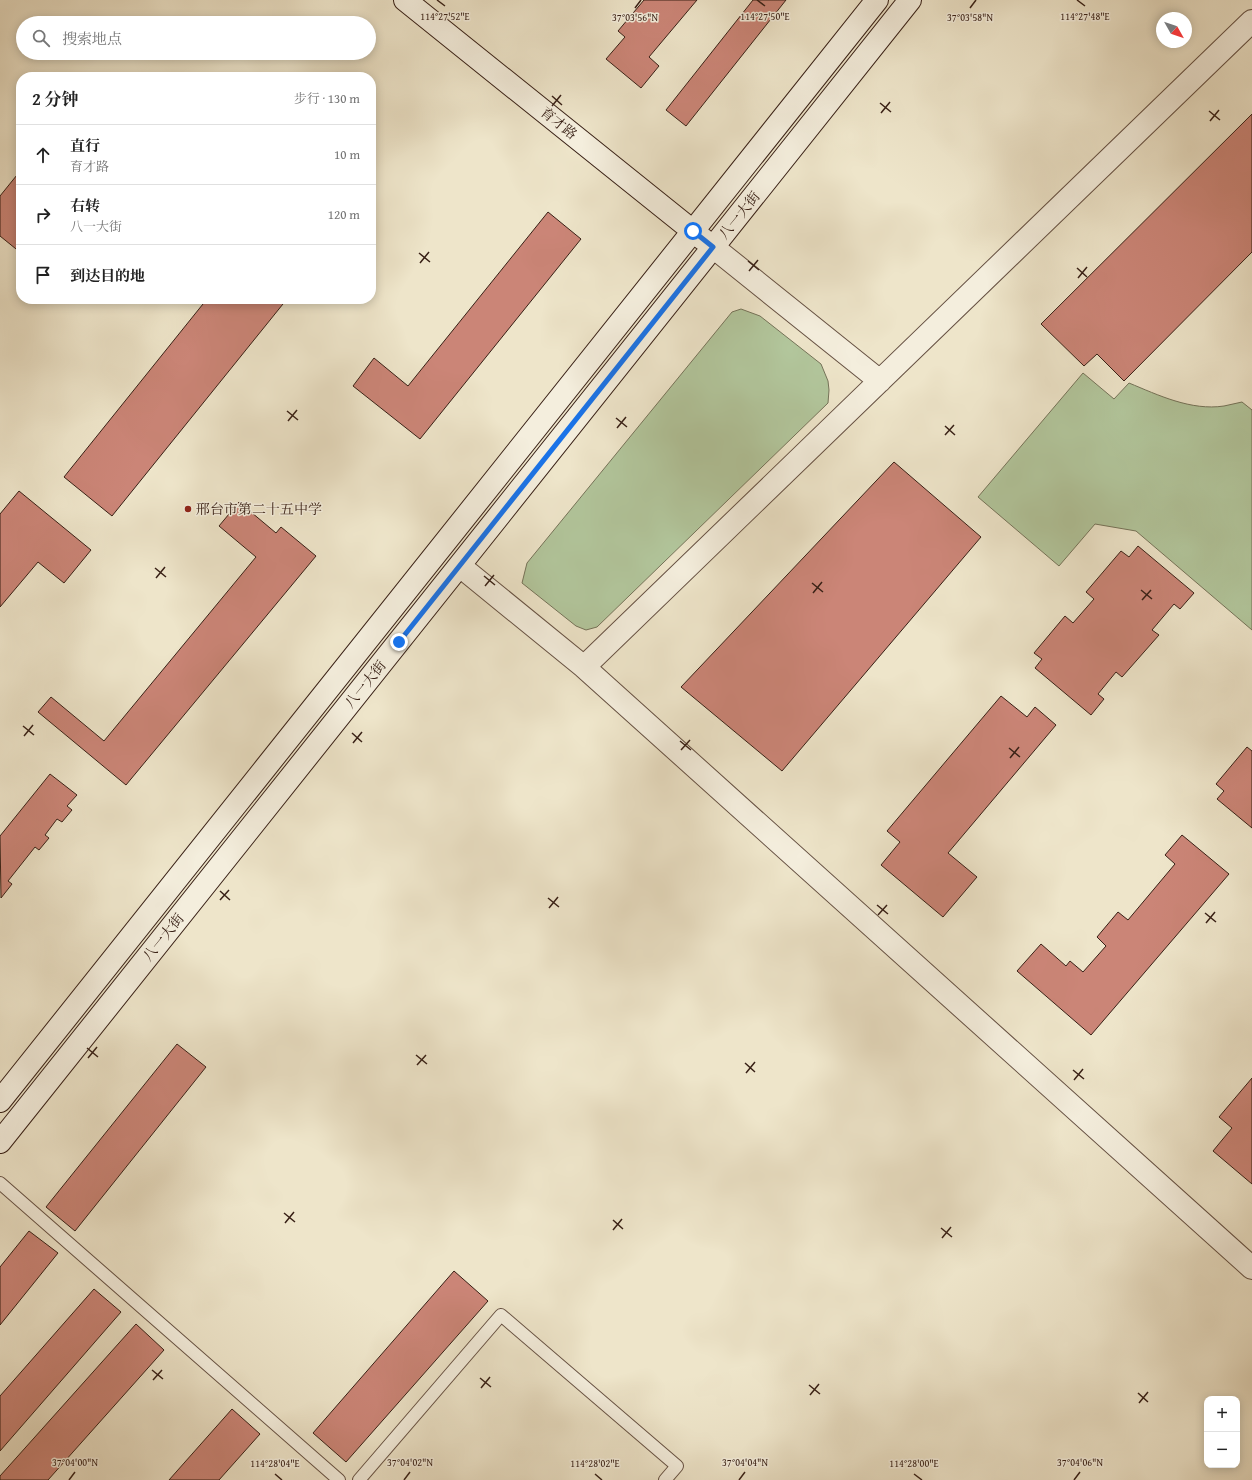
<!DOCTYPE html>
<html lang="zh">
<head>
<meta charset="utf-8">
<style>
	body { margin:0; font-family:"Gentium Book Plus","Noto Serif SC",serif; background:#f6f6f6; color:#222 }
	.controls { position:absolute; right:12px; bottom:12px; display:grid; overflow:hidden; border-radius:8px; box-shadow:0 2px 10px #0003 }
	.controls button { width:36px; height:36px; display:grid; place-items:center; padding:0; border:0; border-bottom:1px solid #e0e0e0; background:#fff; color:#222; font:20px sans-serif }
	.compass { position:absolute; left:1156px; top:12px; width:36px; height:36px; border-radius:50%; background:#fff; box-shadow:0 2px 10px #0003; rotate:130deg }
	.stop { position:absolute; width:12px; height:12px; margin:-9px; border:3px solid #1a73e8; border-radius:50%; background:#fff }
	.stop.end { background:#1a73e8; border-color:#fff; box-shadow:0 1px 4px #0008 }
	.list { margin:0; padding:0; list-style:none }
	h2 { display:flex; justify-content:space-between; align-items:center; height:52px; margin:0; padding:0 16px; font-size:17px }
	h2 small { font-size:13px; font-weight:400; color:#767676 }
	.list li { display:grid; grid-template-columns:26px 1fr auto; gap:12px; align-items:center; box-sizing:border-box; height:60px; padding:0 16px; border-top:1px solid #e0e0e0 }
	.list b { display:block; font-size:15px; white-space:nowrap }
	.list p { margin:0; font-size:13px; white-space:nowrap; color:#767676 }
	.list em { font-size:13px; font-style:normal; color:#767676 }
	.icon { flex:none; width:22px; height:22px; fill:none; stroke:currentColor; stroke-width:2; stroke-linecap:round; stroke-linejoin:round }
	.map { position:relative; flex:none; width:1252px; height:1480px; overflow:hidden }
	.search { position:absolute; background:#fff; box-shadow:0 2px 10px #0003; left:16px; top:16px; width:360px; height:44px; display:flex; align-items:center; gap:10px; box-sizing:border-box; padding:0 14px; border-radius:22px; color:#767676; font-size:15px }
	.panel { position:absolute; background:#fff; box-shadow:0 2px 10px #0003; left:16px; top:72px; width:360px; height:232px; border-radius:16px }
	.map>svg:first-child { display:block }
	.green { fill:#b2c69c; stroke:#757359 }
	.building { fill:#cb8577; stroke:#382016 }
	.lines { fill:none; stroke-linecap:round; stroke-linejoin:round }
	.lane-casing { stroke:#665143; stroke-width:14 }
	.street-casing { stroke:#665143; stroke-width:24 }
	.secondary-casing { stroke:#382016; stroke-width:24 }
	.lane { stroke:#f4eedd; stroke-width:12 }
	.street { stroke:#f4eedd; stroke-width:22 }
	.secondary { stroke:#f4eedd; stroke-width:22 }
	.route { stroke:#1a73e8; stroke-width:5 }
	.ticks { fill:none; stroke:#382016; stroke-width:1.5 }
	.poi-dot { fill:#8f2418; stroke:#f4eedd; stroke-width:1.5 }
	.labels { text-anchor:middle; stroke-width:3; stroke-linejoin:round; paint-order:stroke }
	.street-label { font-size:14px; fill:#382016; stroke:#f4eedd }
	.poi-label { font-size:14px; fill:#382016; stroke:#f4eedd; text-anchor:start }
	.ticks-label { font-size:10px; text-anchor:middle; fill:#382016; stroke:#f4eedd; stroke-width:3; stroke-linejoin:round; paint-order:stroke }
</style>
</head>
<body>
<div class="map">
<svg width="1252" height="1480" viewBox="0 0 1252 1480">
	<rect width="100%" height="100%" fill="#eee5ca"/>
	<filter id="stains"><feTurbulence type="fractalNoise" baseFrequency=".005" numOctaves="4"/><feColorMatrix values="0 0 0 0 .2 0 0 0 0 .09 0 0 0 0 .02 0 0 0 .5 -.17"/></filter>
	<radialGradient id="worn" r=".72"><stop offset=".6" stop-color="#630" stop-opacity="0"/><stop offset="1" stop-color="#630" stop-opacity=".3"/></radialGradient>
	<path class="green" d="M741,309L760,316L821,364L828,381L829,390L828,403L597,627L586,630L576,626L522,583L527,563L732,312Z
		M1083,373L1114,399L1129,383C1158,395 1191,411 1224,406C1230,405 1236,403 1242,402L1252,410V630L1136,531L1095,524L1059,566L978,497Z"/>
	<path class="building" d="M644,0H697L649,57L659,66L641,88L606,59L625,37L618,31Z
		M753,0H786L686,126L666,110Z
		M1252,114V252L1124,381L1097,354L1084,366L1041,324Z
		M21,170V253L0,236V196Z
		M548,212L581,239L420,439L353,386L374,358L408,386Z
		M207,299H287L112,516L64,477Z
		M894,462L981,537L782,771L681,687Z
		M19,491L91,550L64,583L38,562L0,607V514Z
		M239,502L276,533L281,527L316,556L126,785L38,712L51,697L104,741L256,557L219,526Z
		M1138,546L1194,593L1180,609L1174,604L1152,630L1159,635L1122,677L1116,672L1098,694L1104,699L1091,715L1035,668L1042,659L1034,653L1065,616L1073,623L1094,599L1086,592L1121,551L1129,557Z
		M1001,696L1027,717L1035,707L1056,725L948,853L977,877L943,917L881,865L900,842L887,831Z
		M1247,747L1252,751V828L1217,799L1224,791L1216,784Z
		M50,774L77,795L67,806L72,810L62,822L57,819L45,835L49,838L39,850L35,847L8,881L12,884L1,898L0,836Z
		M1182,835L1229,874L1091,1035L1017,971L1041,944L1066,966L1070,961L1083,972L1106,946L1097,937L1118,912L1128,920L1175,864L1165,855Z
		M177,1044L206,1067L75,1231L46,1207Z
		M1252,1078V1184L1213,1151L1232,1128L1219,1117Z
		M29,1231L58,1253L0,1325V1267Z
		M454,1271L488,1301L346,1462L313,1433Z
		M94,1289L121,1312L0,1451V1396Z
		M136,1324L164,1350L48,1480H0V1476Z
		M232,1409L260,1434L219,1480H169Z"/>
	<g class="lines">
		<g class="lane-casing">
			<path id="lane" d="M0,1183L339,1480
				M359,1480L501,1315L677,1466L665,1480"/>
		</g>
		<g class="street-casing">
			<path id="street" d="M713,247L880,381
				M460,566L584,667L1252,1268
				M584,667L1252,21"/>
		</g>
		<g class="secondary-casing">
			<path id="secondary" d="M405,0L704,240
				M0,1101L877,0
				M0,1142L910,0"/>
		</g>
		<use href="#lane" class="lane"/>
		<use href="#street" class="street"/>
		<use href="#secondary" class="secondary"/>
	</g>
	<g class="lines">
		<path class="route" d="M399,642L713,247L693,231"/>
	</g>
	<path class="ticks" d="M437,0L445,6M757,0L765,6M1077,0L1085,6M635,8L641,0M970,8L976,0M552,96L562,105M880,103L891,112M552,106L561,95M1209,111L1220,120M881,113L890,102M1210,121L1219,110M419,253L430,262M748,261L759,270M420,263L429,252M1077,268L1087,277M749,271L758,260M1078,278L1087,267M287,411L298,420M616,418L627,427M288,421L297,410M945,426L955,435M617,428L626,417M945,435L954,425M155,568L166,577M484,576L495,585M156,578L165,567M812,583L823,592M485,586L494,575M1141,590L1152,599M813,593L822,582M1142,600L1151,590M23,726L34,735M352,733L362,742M24,736L33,725M680,741L691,750M353,743L362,732M1009,748L1020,757M681,750L690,740M1010,758L1019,747M220,891L230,900M548,898L559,907M220,900L229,890M877,905L888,914M549,908L558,897M1205,913L1216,922M878,915L887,905M1206,923L1215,912M87,1048L98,1057M416,1055L427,1064M88,1058L97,1047M745,1063L755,1072M417,1065L426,1055M1073,1070L1084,1079M746,1073L755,1062M1074,1080L1083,1069M284,1213L295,1222M613,1220L623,1229M285,1223L294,1212M941,1228L952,1237M613,1230L622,1219M942,1238L951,1227M152,1370L163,1379M480,1378L491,1387M153,1380L162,1370M809,1385L820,1394M481,1388L490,1377M1138,1393L1148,1402M810,1395L819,1384M1139,1403L1148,1392M275,1474L282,1480M595,1474L602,1480M914,1474L922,1480M69,1480L75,1472M404,1480L410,1472M739,1480L745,1472M1074,1480L1080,1472"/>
	<circle class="poi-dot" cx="188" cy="509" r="4"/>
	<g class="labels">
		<g class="street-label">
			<text transform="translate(559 123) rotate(39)" y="5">育才路</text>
			<text transform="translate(739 215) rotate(-51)" y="5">八一大街</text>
			<text transform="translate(365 684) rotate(-51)" y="5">八一大街</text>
			<text transform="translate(163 937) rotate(-51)" y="5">八一大街</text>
		</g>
		<g class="poi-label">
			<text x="196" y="514">邢台市第二十五中学</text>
		</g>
	</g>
	<g class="ticks-label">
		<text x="445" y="20">114°27'52"E</text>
		<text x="765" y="20">114°27'50"E</text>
		<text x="1085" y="20">114°27'48"E</text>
		<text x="635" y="21">37°03'56"N</text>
		<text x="970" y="21">37°03'58"N</text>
		<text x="75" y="1466">37°04'00"N</text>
		<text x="410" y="1466">37°04'02"N</text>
		<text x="745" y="1466">37°04'04"N</text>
		<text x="1080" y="1466">37°04'06"N</text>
		<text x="275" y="1467">114°28'04"E</text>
		<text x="595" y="1467">114°28'02"E</text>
		<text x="914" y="1467">114°28'00"E</text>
	</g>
	<rect width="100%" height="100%" filter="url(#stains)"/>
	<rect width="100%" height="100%" fill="url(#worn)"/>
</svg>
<div class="controls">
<button>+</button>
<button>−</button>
</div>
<svg class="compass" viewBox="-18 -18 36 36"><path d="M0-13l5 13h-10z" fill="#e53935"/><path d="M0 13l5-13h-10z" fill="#767676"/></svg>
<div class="stop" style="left:693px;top:231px"></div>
<div class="stop end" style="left:399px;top:642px"></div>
<div class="search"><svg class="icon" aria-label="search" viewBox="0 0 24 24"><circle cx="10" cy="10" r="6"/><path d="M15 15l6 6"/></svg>搜索地点</div>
<section class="panel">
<h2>2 分钟<small>步行 · 130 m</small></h2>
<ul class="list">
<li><svg class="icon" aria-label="ahead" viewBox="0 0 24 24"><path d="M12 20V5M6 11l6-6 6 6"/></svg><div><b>直行</b><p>育才路</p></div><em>10 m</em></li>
<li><svg class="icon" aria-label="right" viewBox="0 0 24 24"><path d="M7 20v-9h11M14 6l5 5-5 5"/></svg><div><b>右转</b><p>八一大街</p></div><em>120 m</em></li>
<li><svg class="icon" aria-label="arrive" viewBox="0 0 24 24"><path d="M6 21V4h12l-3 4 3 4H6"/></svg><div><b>到达目的地</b></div></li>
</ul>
</section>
</div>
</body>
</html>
